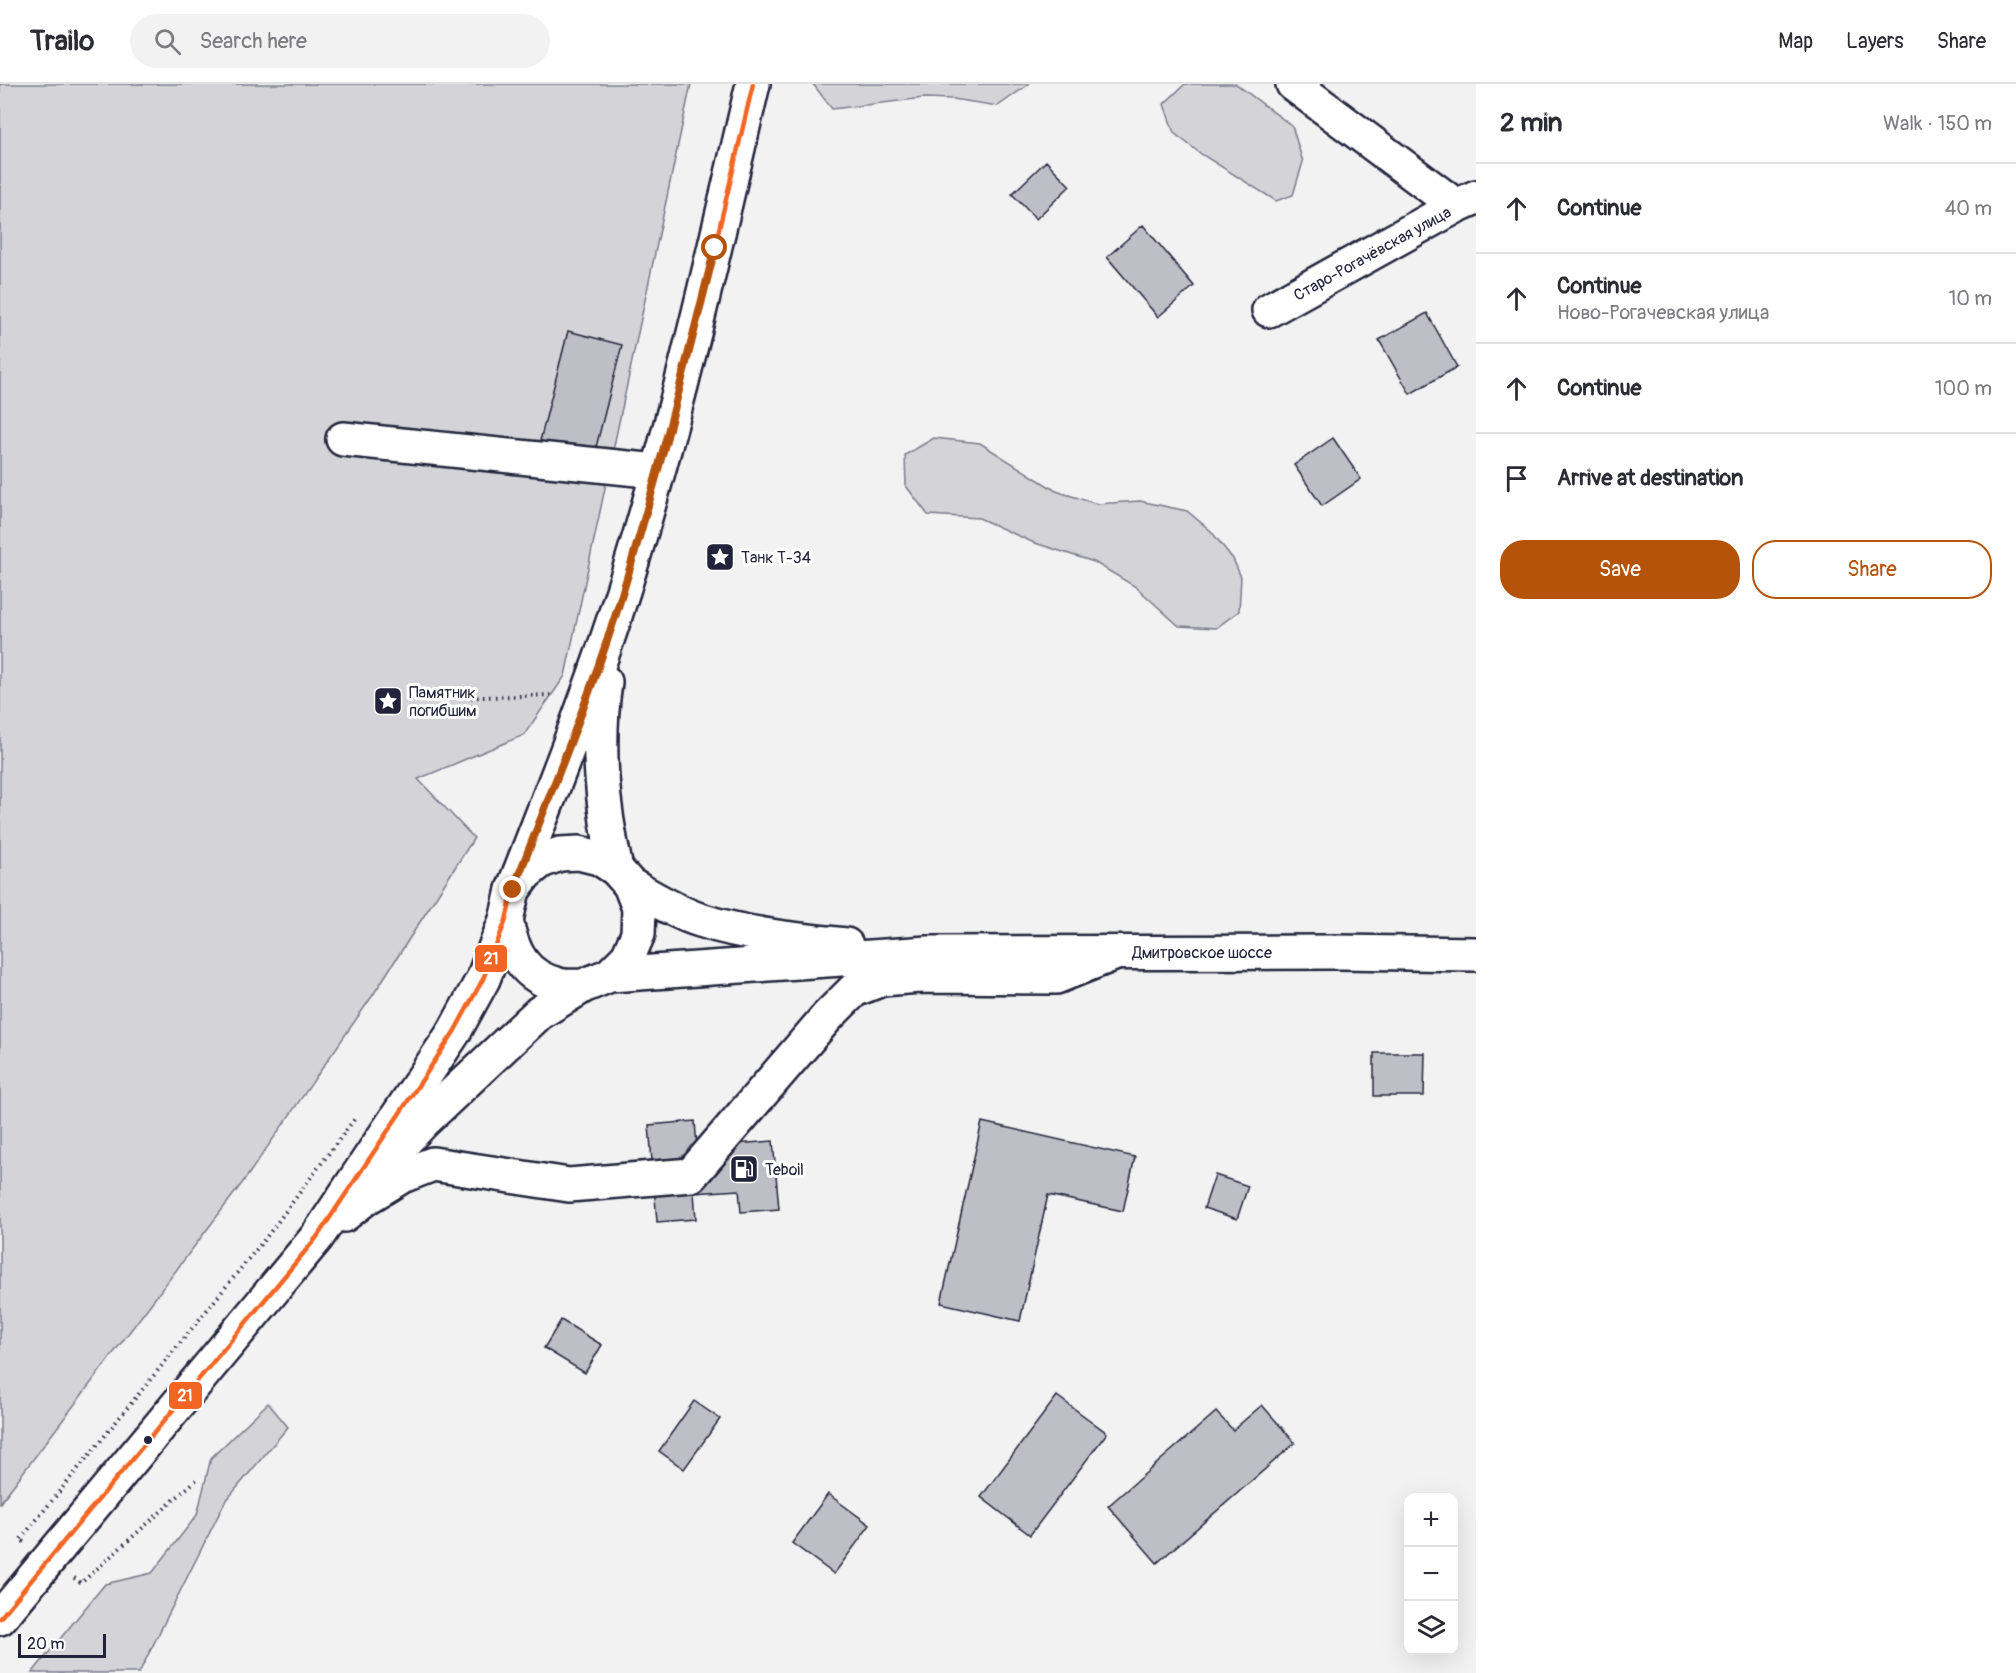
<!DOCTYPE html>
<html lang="en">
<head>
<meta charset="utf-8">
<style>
	body { margin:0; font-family:Pangolin,sans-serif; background:#f2f2f3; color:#2b2b33 }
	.controls { position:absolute; right:18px; bottom:18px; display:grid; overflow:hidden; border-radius:12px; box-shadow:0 6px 24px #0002 }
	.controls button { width:54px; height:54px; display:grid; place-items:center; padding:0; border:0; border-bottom:2px solid #e1e1e2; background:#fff; color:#2b2b33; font:30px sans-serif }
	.scale { position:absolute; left:18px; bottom:15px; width:88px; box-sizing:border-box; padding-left:6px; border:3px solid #22223b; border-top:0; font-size:16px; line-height:21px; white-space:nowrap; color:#22223b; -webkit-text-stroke:4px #fff; paint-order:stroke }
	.stop { position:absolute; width:18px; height:18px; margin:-14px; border:4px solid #b45309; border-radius:50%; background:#fff }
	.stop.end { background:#b45309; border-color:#fff; box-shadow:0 2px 6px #0008 }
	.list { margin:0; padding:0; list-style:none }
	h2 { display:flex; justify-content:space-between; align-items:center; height:78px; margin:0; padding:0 24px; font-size:26px }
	h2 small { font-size:20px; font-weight:400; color:#7c7c81 }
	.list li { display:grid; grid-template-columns:39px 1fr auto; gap:18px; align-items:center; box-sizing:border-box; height:90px; padding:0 24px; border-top:2px solid #e1e1e2 }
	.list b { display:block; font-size:22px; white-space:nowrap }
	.list p { margin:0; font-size:20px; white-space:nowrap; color:#7c7c81 }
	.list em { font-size:20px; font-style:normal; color:#7c7c81 }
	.actions { display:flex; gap:12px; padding:18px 24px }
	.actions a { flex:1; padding:14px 0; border:2px solid #b45309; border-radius:24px; text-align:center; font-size:21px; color:#b45309 }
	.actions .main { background:#b45309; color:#fff }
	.icon { flex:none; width:33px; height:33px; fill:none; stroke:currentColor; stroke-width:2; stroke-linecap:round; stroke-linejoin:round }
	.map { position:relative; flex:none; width:1476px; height:1589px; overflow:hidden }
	header { display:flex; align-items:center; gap:36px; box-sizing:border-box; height:84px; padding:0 30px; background:#fff; border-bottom:2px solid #e1e1e2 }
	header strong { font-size:28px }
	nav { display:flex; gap:33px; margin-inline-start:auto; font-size:21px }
	.search { width:420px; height:54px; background:#f2f2f3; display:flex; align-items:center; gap:15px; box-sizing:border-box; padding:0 21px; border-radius:33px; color:#7c7c81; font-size:22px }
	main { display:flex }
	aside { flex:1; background:#fff }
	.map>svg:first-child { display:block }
	.green { fill:#d3d3d8; stroke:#7a7a8a; stroke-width:1.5 }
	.building { fill:#bebec6; stroke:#22223b; stroke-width:1.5 }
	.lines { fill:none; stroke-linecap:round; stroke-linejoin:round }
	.minor-casing { stroke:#22223b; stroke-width:38 }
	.major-casing { stroke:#22223b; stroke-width:38 }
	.highway-casing { stroke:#22223b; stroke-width:38 }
	.path { stroke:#22223b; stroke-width:4; stroke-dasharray:1.5 4.5; stroke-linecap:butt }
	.minor { stroke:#fff; stroke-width:33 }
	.major { stroke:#fff; stroke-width:33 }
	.highway { stroke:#fff; stroke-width:33 }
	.bus-1-casing { stroke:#fff; stroke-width:9 }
	.bus-1 { stroke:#f26522; stroke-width:4.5 }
	.route { stroke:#b45309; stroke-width:8 }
	.bus-dot { fill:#22223b; stroke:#fff; stroke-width:2 }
	.labels { text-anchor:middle; stroke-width:6; stroke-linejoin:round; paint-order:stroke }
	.street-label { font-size:16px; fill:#22223b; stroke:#fff }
	.poi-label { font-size:16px; fill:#22223b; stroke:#fff; text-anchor:start }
	.line-badge { stroke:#fff; stroke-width:2 }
	.badge-label { font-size:16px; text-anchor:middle; font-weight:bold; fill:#fff }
</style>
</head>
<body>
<header>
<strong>Trailo</strong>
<div class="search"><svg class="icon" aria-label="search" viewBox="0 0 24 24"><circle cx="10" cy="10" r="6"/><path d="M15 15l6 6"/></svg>Search here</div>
<nav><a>Map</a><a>Layers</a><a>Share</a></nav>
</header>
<main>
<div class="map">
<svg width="1476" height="1589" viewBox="0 0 1476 1589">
	<rect width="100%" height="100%" fill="#f2f2f3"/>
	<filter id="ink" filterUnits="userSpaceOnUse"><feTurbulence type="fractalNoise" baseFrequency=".0167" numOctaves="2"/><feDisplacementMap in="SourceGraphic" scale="12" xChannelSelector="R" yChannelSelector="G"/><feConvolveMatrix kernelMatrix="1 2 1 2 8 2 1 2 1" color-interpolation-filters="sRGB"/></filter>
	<g filter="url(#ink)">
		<path class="green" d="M0,0H691L565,592L524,651L418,695L474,754L373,911L246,1094L0,1419Z
			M813,0H1029L998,22L953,15L924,14L832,25Z
			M1185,0H1236L1292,42L1303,78L1293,111L1276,117L1201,70L1174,49L1164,20Z
			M934,354L980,359L1056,407L1097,420L1140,417L1187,427L1211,447L1233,475L1241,493L1239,527L1216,544L1179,542L1136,503L1094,478L1032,458L979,434L928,431L906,402L905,371Z
			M268,1319L288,1343L225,1418L139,1589H32L105,1500L152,1489L197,1431L211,1374Z"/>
		<path class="building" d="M1046,77L1070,102L1036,135L1012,110Z
			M1143,141L1194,202L1158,233L1107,173Z
			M1427,229L1457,283L1410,310L1379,256Z
			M568,247L622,261L594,371L540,357Z
			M1333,354L1361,395L1322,422L1294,381Z
			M1374,969H1425L1424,1012H1374Z
			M695,1037L697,1063L773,1057L779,1125L741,1128L739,1106L694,1109L696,1135L657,1138L649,1041Z
			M982,1038L1135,1073L1123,1127L1048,1111L1020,1237L941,1219Z
			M1215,1091L1248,1102L1237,1135L1204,1124Z
			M561,1236L602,1261L585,1289L544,1264Z
			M1057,1312L1107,1349L1030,1451L981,1413Z
			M694,1317L720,1335L684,1385L659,1367Z
			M1262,1321L1295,1359L1157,1479L1108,1422L1216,1328L1233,1346Z
			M828,1410L870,1441L834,1490L792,1459Z"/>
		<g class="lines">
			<g class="minor-casing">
				<path id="minor" d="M1293,0L1456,122
					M1269,226L1456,122L1476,113
					M343,355L657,387
					M344,1131L366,1114L402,1092L433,1080L569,1101L691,1091L827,933L854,906L882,895L920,892L1056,893L1116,869"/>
			</g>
			<g class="major-casing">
				<path id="major" d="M605,598C596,662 602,722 616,785
					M513,806C548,716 584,626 614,535C671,360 711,179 753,0"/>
			</g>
			<g class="highway-casing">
				<path id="highway" d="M630,801C652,813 675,828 700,836C746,851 798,856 846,861
					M506,836C512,868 524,893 559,901C566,903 575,902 583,902
					M340,1120L381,1082L423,1038L539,929L583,902L610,891L928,869L1338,868L1476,870
					M0,1534L317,1153L454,948L483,895L506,836L513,806L525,790L541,777L560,770L579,769L599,774L616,785L630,801L639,824L638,850L628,873L610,891"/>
			</g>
			<path class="path" d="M411,615L555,611
				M24,1458L20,1456L268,1151L356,1033
				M74,1494L81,1499L196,1396"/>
			<use href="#minor" class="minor"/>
			<use href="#major" class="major"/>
			<use href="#highway" class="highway"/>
			<g class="bus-1-casing">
				<path id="bus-1" d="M0,1534L317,1153L454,948L483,895L506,836L513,806C548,716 584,626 614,535C671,360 711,179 753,0"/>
			</g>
			<use href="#bus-1" class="bus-1"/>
		</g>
	</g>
	<g class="lines" filter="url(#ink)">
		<path class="route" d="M513,806C548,716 585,625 615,533C653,412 684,288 715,164"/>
	</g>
	<defs>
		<g id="sight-square" transform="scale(1.5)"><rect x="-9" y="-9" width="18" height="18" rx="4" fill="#22223b" stroke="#fff"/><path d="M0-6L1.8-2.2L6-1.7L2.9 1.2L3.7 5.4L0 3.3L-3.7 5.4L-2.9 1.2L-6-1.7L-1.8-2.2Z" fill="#fff"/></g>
		<g id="fuel-square" transform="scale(1.5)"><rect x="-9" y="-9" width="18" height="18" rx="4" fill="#22223b" stroke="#fff"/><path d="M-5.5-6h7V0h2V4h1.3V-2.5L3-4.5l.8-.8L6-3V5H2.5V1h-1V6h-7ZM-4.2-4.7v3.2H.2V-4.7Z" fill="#fff"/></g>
	</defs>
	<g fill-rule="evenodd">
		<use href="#sight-square" x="720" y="473"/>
		<use href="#sight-square" x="388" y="617"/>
		<use href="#fuel-square" x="744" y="1085"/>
	</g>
	<circle class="bus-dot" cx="148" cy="1356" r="5"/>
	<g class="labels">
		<g class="street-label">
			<text transform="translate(1372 169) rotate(-29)" y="6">Старо-Рогачёвская улица</text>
			<text x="1202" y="874">Дмитровское шоссе</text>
		</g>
		<g class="poi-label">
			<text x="741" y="479">Танк Т-34</text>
			<text x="409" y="614">Памятник<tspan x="409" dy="18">погибшим</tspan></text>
			<text x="765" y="1091">Teboil</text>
		</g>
	</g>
	<g class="line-badge">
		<rect x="474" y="860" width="34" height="29" rx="6" fill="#f26522"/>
		<rect x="168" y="1297" width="35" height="29" rx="6" fill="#f26522"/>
	</g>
	<g class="badge-label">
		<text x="491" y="880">21</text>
		<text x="185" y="1317">21</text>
	</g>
</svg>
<div class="controls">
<button>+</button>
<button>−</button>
<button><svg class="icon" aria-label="layers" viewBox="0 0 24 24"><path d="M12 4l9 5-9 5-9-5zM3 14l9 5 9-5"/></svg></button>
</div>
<div class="scale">20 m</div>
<div class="stop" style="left:715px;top:164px"></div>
<div class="stop end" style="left:513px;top:806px"></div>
</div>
<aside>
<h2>2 min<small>Walk · 150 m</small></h2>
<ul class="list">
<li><svg class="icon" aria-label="ahead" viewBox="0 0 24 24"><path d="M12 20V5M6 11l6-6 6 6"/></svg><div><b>Continue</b></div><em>40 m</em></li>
<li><svg class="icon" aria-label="ahead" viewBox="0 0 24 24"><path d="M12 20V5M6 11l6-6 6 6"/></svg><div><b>Continue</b><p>Ново-Рогачевская улица</p></div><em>10 m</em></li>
<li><svg class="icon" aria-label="ahead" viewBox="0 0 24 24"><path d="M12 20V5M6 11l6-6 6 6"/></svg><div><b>Continue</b></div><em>100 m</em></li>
<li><svg class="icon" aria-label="arrive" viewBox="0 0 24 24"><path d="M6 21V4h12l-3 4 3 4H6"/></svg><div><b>Arrive at destination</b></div></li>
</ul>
<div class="actions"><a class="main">Save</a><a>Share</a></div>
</aside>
</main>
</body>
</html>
